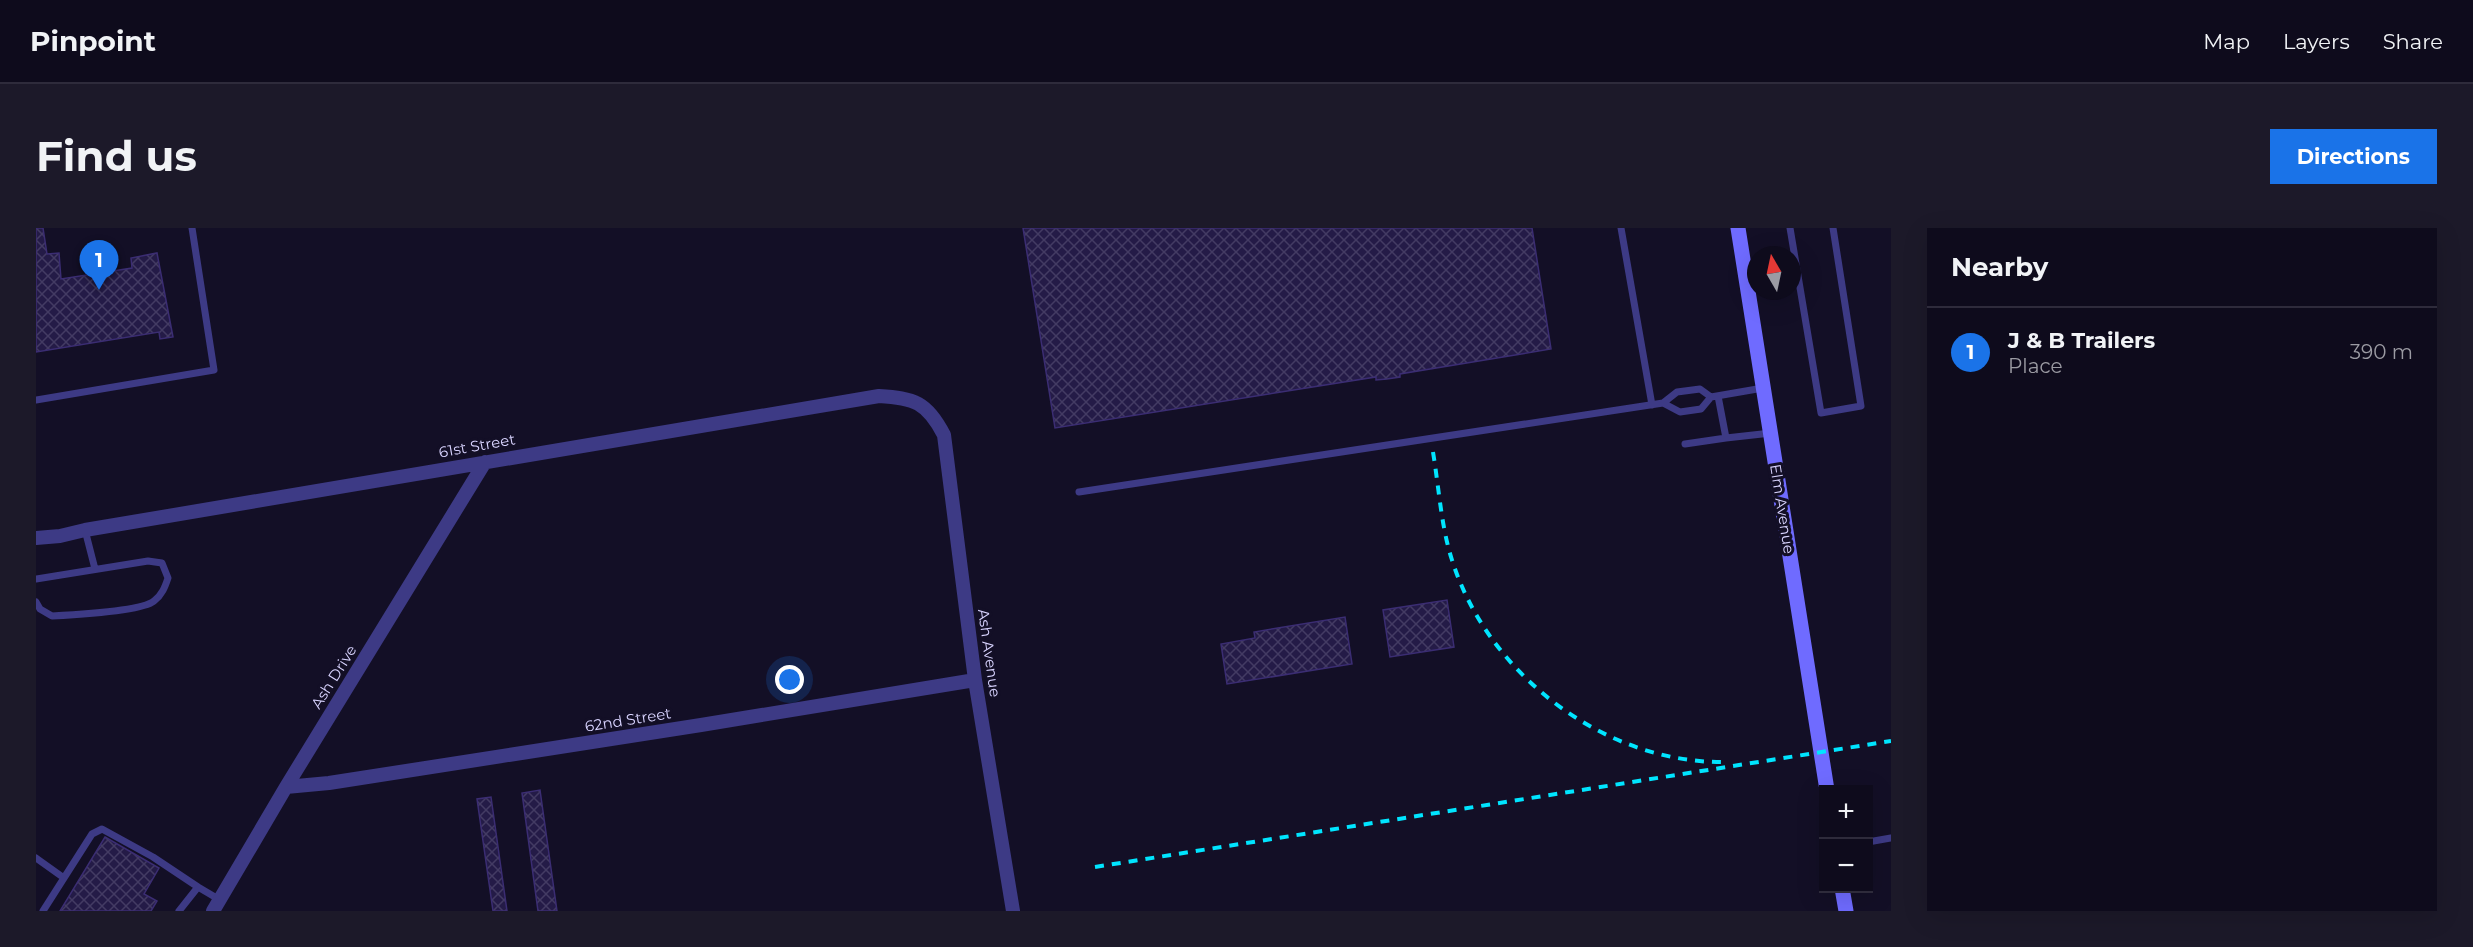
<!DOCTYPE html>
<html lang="en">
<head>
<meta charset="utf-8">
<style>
	body { margin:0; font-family:Montserrat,sans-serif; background:#1c1929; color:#f1f3f6 }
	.controls { position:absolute; right:18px; bottom:18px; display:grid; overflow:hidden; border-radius:0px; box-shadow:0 6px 24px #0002 }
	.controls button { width:54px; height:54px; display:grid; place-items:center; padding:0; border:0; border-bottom:2px solid #2e2b3b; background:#0e0b1c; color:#f1f3f6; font:30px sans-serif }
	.compass { position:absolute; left:1711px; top:18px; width:54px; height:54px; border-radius:50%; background:#0e0b1c; box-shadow:0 6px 24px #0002; rotate:351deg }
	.you { position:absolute; left:754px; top:452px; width:21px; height:21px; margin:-15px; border:4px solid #fff; border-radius:50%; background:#1a73e8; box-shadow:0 0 0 9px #1a73e833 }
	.badge { display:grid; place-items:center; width:39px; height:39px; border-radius:50%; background:#1a73e8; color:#fff; font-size:20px; font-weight:700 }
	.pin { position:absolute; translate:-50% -50px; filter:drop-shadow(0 2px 3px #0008) }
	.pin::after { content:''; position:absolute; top:32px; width:21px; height:18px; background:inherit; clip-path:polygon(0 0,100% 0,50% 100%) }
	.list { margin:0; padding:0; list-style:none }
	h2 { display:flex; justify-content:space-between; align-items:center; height:78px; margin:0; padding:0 24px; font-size:26px }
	h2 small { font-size:20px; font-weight:400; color:#9b9ba3 }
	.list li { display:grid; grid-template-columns:39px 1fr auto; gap:18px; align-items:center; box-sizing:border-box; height:90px; padding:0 24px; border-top:2px solid #2e2b3b }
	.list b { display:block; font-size:22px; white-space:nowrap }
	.list p { margin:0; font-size:20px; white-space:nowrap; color:#9b9ba3 }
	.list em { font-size:20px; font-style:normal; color:#9b9ba3 }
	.map { position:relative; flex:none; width:1855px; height:683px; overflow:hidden; border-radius:0px }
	header { display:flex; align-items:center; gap:36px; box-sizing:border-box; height:84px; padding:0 30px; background:#0e0b1c; border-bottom:2px solid #2e2b3b }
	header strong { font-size:28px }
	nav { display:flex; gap:33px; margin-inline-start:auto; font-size:21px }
	.intro { display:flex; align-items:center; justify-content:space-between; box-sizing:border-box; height:144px; padding:0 36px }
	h1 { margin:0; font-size:42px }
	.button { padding:15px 27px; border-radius:0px; background:#1a73e8; color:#fff; font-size:21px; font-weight:700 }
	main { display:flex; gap:36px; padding:0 36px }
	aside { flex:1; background:#0e0b1c; border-radius:0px; box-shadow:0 6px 24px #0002 }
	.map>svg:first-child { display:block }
	.building { fill:url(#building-cross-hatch); stroke:#3b2d73; stroke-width:1.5 }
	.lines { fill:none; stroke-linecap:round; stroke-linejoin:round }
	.lane { stroke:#3d3a85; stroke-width:7 }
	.street { stroke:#3d3a85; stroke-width:14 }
	.secondary { stroke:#6f6bff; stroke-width:15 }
	.rail { stroke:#00e5ff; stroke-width:4; stroke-dasharray:9 8; stroke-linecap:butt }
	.labels { text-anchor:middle; stroke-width:6; stroke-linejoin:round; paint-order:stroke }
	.street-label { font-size:15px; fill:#d9d4ff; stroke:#130f26 }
</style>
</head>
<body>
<header>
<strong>Pinpoint</strong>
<nav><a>Map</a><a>Layers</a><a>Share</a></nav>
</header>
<div class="intro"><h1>Find us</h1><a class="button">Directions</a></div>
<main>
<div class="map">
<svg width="1855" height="683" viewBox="0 0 1855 683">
	<defs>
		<pattern id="building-cross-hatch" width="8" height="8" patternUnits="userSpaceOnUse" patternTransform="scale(1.5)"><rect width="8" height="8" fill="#241b47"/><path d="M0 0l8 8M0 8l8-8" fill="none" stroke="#433b63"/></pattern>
	</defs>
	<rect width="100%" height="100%" fill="#130f26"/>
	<path class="building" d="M0,0H7L11,26L23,25L25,51L96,40L95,30L121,25L137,109L124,111L123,104L0,124Z
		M987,0H1496L1515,121L1364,146V149L1351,151L1340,152V149L1019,200Z
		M1411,372L1418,419L1354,429L1347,382Z
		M1309,389L1316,436L1191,456L1185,416L1219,410L1218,404Z
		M504,562L521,683H502L486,565Z
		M455,569L471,683H457L441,571Z
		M69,609L123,640L108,666L121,673L115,683H24Z"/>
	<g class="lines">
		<path class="lane" d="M1585,0L1616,177
			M1754,0L1785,185L1825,178L1797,0
			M1682,168L1690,210L1735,205
			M1675,169L1665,181L1644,184L1627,175L1641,164L1664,161L1675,169L1727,160
			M0,172L178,142L156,0
			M1649,216L1690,210
			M1043,264L1627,175
			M49,302L59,341
			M0,351L112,333L126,335L132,350C129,359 126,367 118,373C106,383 35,387 16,388L4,381L0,374
			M1832,614L1855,610
			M0,630L28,650
			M7,683L56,606L66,601L117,629L162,659
			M143,683L162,659L184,672"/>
		<path class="street" d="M0,310L24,308L49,302L843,168C878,170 891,174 908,207L939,452L977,683
			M250,559L293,555L665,497L939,452
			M177,683L250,559L449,234"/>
		<path class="secondary" d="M1702,0L1791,562
			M1806,660L1810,683"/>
		<path class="rail" d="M1397,224C1403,260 1405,298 1416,332C1452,447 1570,537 1692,534
			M1059,639L1855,513"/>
	</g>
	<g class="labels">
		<g class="street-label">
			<text transform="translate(441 218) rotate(-10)" y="5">61st Street</text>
			<text transform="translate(1746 281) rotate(81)" y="5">Elm Avenue</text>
			<text transform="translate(953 425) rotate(82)" y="5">Ash Avenue</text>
			<text transform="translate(298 449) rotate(-58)" y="5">Ash Drive</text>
			<text transform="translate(592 492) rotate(-9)" y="5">62nd Street</text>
		</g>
	</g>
</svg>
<div class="controls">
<button>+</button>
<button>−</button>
</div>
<svg class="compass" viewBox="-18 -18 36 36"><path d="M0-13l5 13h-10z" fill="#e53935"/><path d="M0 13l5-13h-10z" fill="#9b9ba3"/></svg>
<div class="you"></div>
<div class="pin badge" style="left:63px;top:62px">1</div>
</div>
<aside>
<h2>Nearby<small></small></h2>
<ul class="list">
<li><span class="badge">1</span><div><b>J &amp; B Trailers</b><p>Place</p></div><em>390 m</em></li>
</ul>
</aside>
</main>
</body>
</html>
